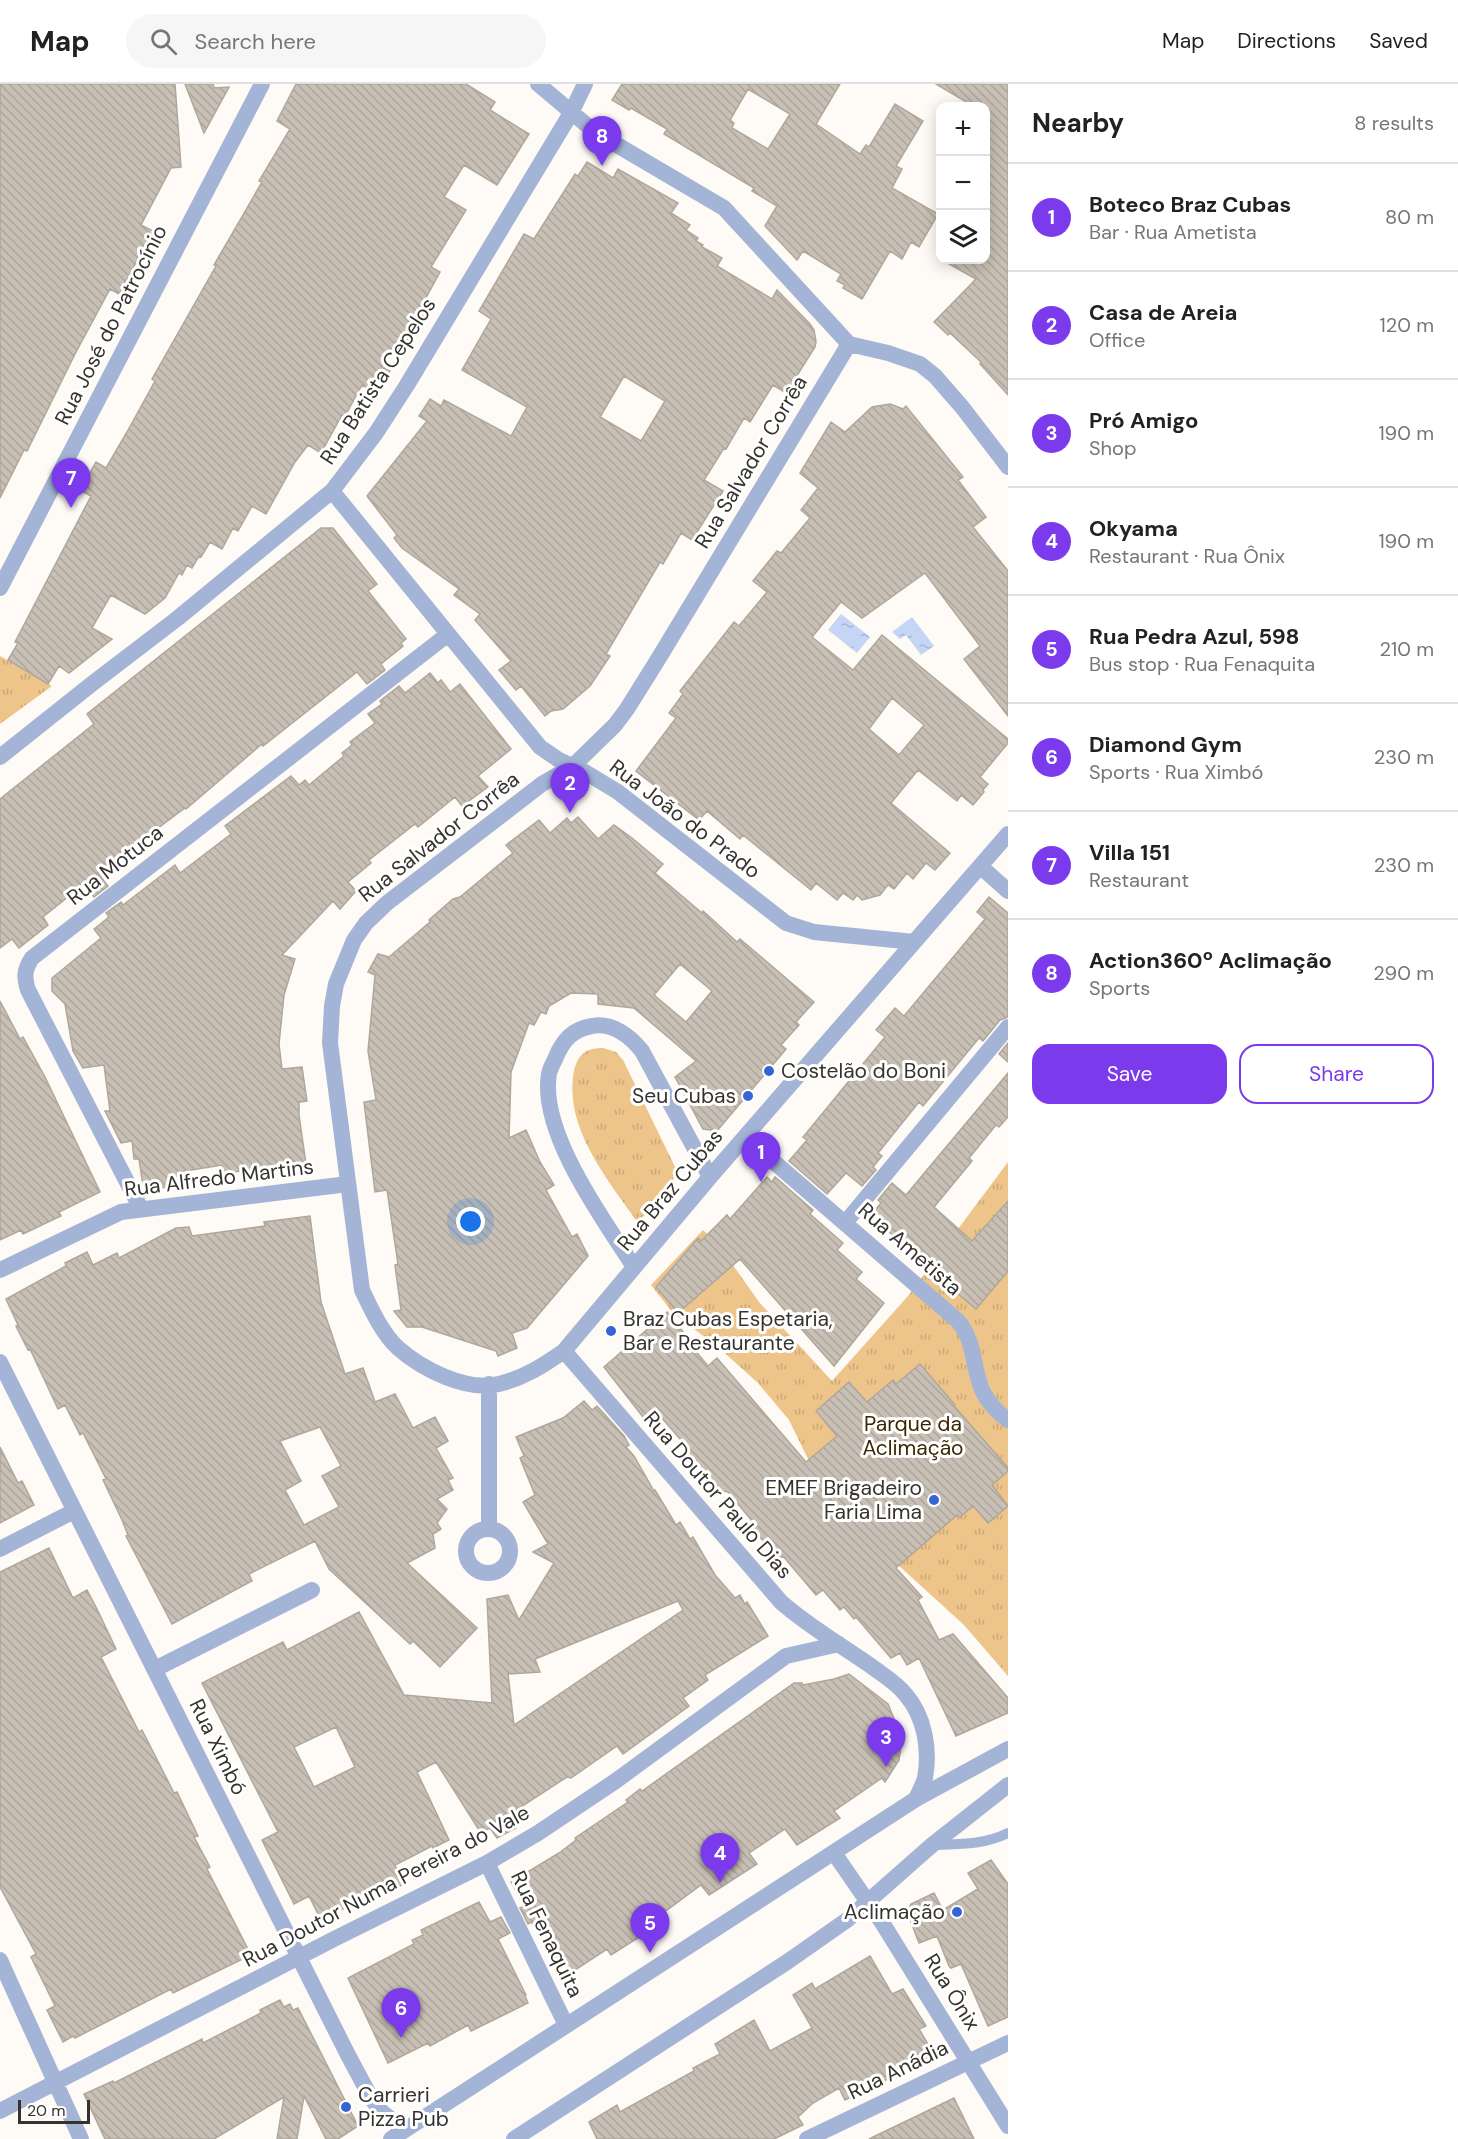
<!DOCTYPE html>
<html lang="en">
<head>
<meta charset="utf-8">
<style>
	body { margin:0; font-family:"DM Sans",sans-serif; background:#f6f6f6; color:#222 }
	.controls { position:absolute; right:18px; top:18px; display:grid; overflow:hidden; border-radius:12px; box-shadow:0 3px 15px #0003 }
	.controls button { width:54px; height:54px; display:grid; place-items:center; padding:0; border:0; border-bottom:2px solid #e0e0e0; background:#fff; color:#222; font:30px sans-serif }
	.scale { position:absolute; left:18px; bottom:15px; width:72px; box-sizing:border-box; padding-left:6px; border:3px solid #36332e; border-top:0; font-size:16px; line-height:21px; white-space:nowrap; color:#36332e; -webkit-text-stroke:4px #fff; paint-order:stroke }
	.you { position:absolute; left:471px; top:1138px; width:21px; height:21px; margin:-15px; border:4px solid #fff; border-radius:50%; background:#1a73e8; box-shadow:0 0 0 9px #1a73e833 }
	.badge { display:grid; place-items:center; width:39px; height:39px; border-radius:50%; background:#7c3aed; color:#fff; font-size:20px; font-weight:700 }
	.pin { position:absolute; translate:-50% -50px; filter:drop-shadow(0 2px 3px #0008) }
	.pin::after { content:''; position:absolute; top:32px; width:21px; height:18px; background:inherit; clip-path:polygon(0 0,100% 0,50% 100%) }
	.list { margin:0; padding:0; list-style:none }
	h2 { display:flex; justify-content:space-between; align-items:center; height:78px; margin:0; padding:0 24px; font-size:26px }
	h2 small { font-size:20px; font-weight:400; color:#767676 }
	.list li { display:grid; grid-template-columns:39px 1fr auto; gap:18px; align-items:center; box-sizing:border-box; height:108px; padding:0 24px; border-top:2px solid #e0e0e0 }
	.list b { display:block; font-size:22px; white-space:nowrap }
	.list p { margin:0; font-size:20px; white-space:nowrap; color:#767676 }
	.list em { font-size:20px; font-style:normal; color:#767676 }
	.actions { display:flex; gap:12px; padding:18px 24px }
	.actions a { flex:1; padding:14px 0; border:2px solid #7c3aed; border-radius:18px; text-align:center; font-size:21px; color:#7c3aed }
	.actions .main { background:#7c3aed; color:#fff }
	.icon { flex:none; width:33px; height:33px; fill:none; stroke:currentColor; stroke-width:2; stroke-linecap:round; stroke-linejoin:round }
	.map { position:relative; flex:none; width:1008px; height:2055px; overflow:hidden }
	header { display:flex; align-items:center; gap:36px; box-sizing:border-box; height:84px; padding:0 30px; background:#fff; border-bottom:2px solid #e0e0e0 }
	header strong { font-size:28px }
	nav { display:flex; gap:33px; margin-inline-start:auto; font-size:21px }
	.search { width:420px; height:54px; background:#f6f6f6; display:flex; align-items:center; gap:15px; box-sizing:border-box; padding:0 21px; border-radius:33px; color:#767676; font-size:22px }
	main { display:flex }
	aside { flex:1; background:#fff }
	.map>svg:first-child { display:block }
	.grass { fill:url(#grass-tufts) }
	.water { fill:url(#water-ripples) }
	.building { fill:url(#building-back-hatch); stroke:#afa79b; stroke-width:1.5; fill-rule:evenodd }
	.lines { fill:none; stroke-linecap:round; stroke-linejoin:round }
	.service { stroke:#a3b4d6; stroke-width:10 }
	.minor { stroke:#a3b4d6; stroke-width:16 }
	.tertiary { stroke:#a3b4d6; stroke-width:16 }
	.poi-dot { fill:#3564d4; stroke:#fff; stroke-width:2 }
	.labels { text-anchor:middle; stroke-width:6; stroke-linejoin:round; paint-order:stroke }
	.street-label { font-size:21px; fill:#36332e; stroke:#fff }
	.poi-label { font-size:21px; fill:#36332e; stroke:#fff; text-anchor:start }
	.park-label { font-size:21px; fill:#3b2601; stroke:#fff }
</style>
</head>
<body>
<header>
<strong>Map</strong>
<div class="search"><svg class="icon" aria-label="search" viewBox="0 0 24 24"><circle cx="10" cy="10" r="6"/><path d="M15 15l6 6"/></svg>Search here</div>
<nav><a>Map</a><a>Directions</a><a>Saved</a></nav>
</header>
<main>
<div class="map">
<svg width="1008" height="2055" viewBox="0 0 1008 2055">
	<defs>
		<pattern id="grass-tufts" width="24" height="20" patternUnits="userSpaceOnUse" patternTransform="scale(1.5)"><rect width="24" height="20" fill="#edc48a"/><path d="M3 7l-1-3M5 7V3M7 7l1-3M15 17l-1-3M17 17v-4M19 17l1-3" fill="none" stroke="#cca977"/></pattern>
		<pattern id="water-ripples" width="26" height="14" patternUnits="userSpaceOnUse" patternTransform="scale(1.5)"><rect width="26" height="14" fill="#c5d5f5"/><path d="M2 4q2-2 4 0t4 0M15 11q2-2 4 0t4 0" fill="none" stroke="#aab7d2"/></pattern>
		<pattern id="building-back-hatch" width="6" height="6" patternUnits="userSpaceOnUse" patternTransform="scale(1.5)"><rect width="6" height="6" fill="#c9c0b5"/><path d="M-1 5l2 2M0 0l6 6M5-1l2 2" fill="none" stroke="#ada59c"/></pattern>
	</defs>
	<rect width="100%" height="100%" fill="#fefaf5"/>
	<path class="grass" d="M0,572L52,602L0,640Z
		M603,964L616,968L623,976L677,1087L676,1092L638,1139C608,1096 563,1043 574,987C578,970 586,964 603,964Z
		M1008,1078V1592L964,1541L897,1480L811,1381L789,1336L758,1299L719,1264L673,1229L651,1201L703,1146L718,1160L759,1218L832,1297L908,1212Z"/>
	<path class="water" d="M841,530L870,553L857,569L828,546Z
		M912,533L934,562L921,571L906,551L900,555L892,548Z"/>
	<path class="building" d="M0,0H175L181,83L171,84L141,141L153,147L119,210L110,205L75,270L27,367L24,366L0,414Z
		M185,0H213L214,4L229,3L204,49Z
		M296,0H466L495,18L490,26L529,50L497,101L464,81L444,113L466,126L431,183L440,188L422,221L428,224L409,256L400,251L382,283L390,287L377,309L362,301L345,332L342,331L321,369L308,361L295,378L266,430L252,422L238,447L233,444L222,465L210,458L201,473L199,472L192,484L187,481L182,491L179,489L165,514L145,530L111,511L92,544L112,555L69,589L59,582L48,600L8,576L18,559L15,558L91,412L80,406L96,378L106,384L127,348L155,297L152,295L216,182L214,181L262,98L259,97L290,45L277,37Z
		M622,0H840L816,40L860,70L866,61L869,63L895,20L923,37L896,82L902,85L892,104L938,130L919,163L911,158L902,175L890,167L862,215L843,204L845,201L837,197L841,190L803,167L797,176L765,142L777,122L752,107L754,104L664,50L667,45L631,24L629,26L612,16ZM748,5L790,30L768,65L732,44L734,39L730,36Z
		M936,0H1008V311L980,280L981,278L950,249L948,251L934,238L976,195L942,176H986V22H973Z
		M587,78L613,94L618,85L678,119L671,129L690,141L686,146L698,154L696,157L703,161L702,163L722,174L717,182L772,215L777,206L810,240L814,246L816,258L815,263L786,309L773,301L750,338L744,334L726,365L724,364L704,396L723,407L692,456L681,449L663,480L660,478L606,570L610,572L590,602L563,625L551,627L545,632L521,602L516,606L499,586L511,577L475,536L480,530L454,511L459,505L402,464L394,454L397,451L367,412L427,337L419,332L430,315L441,322L444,316L511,352L527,323L462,286L491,235L479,227L524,150L534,155L575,90L578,92ZM624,292L665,317L641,357L600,333Z
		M890,320L903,325L906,322L963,393L958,396L986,433L973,443L1008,487V632L964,575L980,562L925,489L862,534L841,518L812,553L853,586L882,551L1008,655V659L980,693L988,700L983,706L984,708L973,721L961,711L957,717L918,686L891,719L950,769L935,786L926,779L913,795L907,789L894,805L888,801L880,811L862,816L857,811L853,816L843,809L837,816L816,799L811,806L743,751L740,755L707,727L699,736L636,687L676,634L669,629L683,610L680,607L734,538L739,542L767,508L753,497L777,467L781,469L810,434L801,426L818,404L800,389L831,338L845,348L872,323ZM892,614L924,641L899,671L869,645Z
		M321,444H333L377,500L368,507L406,555L401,559L403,562L381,580L385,586L367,600L357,588L263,662L262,660L186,725L185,724L98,789L108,802L94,813L84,800L43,833L48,841L19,864L12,855L0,864V715L94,640L87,630Z
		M430,589L438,599L441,596L450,608L460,600L511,665L478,692L488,703L462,722L455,713L418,743L415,740L369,776L371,779L348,798L356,807L340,825L333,817L282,871L295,875L284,911L279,960L282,985L302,983L307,1017L299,1018V1031L306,1080L224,1089L222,1081L179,1088L182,1101L153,1105L143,1102L139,1075H134L132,1057L121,1059L105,1027H110L104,981L83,984L73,967L65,920L52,907V894L101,854L94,845L109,833L106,829L121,818L123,821L175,781L180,789L231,750L225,742L291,692L299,701L305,696L309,701L344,672L342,669L352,661L350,658L375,639L368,630L382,620L380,617L399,602L405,609Z
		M578,733L598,755L614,741L632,754L663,780L655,789L702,829L703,827L737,858L740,855L814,918L796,938L799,941L781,961L786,965L717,1047L703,1045L675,993L696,977L634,924L598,920V910L571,909L549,922L546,930L541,928L534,941L529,939L511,988L509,1054L526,1046L540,1078L554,1101L546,1106L572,1153L577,1150L588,1172L527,1244L512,1249L517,1264L498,1272L496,1267L422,1243H407L394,1227L401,1226L395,1181L398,1180L387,1106L375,1108L364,1018L376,1016L368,967L375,891L368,888L378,870L389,873L430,838L429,836L453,815L460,813L513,769L506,761L539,736L550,749L567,734L571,739ZM680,880L712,907L686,938L654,911Z
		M989,813L1008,829V933L1000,936L983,957L979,954L923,1022L919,1018L878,1069L882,1072L873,1083L876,1086L862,1102L846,1089L827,1110L789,1077L807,1056L803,1053L885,953L876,946L895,924L904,932L985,835L977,828Z
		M0,917L20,955L23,953L45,993L100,1108L59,1128L61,1132L23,1150L21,1146L0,1156Z
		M1008,959V978L999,970Z
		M1008,989V1033L999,1043L996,1041L969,1074L972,1077L934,1123L972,1157L1008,1117V1187L976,1225L932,1188L934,1186L870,1132L881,1119L878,1116L892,1099L906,1111Z
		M767,1093L772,1098L775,1093L813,1126L810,1130L843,1159L837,1166L862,1188L856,1195L884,1219L834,1282L740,1175L678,1229L656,1203L698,1154L701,1157L727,1131L730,1135Z
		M310,1132L321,1218L345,1290L363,1284L375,1318L395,1310L413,1344L435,1333L448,1357L436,1364L453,1394L448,1396L453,1406L437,1415L447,1425L437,1439L441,1445L433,1450L435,1464L407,1479L477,1544L440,1583L413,1557L410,1560L329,1485L315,1457L249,1490L252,1497L172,1540L126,1452L128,1451L122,1436L103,1396L106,1395L83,1349L80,1351L65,1321L58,1325L30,1265L28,1266L16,1242L18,1241L6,1215L66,1182L65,1179L87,1168L93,1181L117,1169L119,1174L176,1144L189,1143L192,1152L265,1142L264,1138ZM320,1343L341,1382L322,1392L339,1423L304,1441L285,1406L301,1397L280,1357Z
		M667,1228L685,1250L683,1252L708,1282L717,1274L806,1378L837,1352L816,1327L849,1298L867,1318L893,1296L896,1300L920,1280L955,1321L954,1322L1008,1384V1387L992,1401L1008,1422L988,1439L973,1422L960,1433L957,1431L896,1484L922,1513L918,1516L939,1556L953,1550L1008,1614V1629L956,1652L919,1574L907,1581L900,1569L891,1574L856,1533L854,1535L844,1523L840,1526L823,1506L816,1511L783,1472L779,1476L750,1441L753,1438L728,1408L725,1407L721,1409L701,1388L683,1367L687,1363L661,1333L650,1342L604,1283Z
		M584,1317L592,1326L597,1322L624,1352L629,1361L626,1363L634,1372L654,1407L655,1406L676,1441L680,1438L690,1455L693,1453L715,1491L735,1514L740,1511L745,1520L747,1518L768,1552L705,1591L708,1596L683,1614L689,1622L623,1670L617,1662L571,1694L567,1693L513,1728L508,1732L516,1744L497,1754L490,1744L486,1746L484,1743L479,1746L436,1678L417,1688L449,1756L433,1764L432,1762L395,1781L404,1800L386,1809L384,1804L321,1836L309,1812L294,1820L262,1756L278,1748L202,1599L283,1558L287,1566L359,1528L404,1611L492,1619L487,1515L508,1511L519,1536L554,1479L533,1468L548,1460L523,1418L535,1411L520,1374L524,1372L516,1353L563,1334ZM678,1517L683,1526L514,1641L508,1590L540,1588L535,1575ZM336,1643L355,1683L314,1703L294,1663Z
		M0,1363L18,1399L22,1397L34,1421L0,1439Z
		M49,1464L73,1514L87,1506L97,1525L116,1565L101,1573L139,1648L142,1646L174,1709L177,1708L198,1752L194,1753L210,1783L207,1785L251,1871L173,1909L171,1905L75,1954L73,1952L63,1958L47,1926L55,1922L31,1873L36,1870L0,1803V1488Z
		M849,1590L888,1620L897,1642L901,1662L899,1676L885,1698L882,1694L834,1727L840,1734L797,1761L785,1745L749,1769L757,1780L709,1811L701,1801L651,1838L655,1843L611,1871L607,1865L563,1894L532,1838L528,1840L520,1824L524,1822L511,1798L559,1769L576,1756L575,1754L628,1718L626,1716L640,1705L642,1707L794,1599H802L803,1601L834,1595Z
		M991,1776L1008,1800V1933L988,1942L961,1880L951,1884L949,1882L937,1852L919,1859L907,1828L911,1820L934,1809L943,1826L978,1805L968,1789Z
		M479,1818L490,1838L501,1833L510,1849L498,1855L526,1911L525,1912L528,1919L471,1947L468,1941L430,1962L428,1959L388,1979L348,1894L414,1860L412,1856L423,1851L421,1846Z
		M870,1872L892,1910L903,1905L926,1942L919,1945L935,1972L845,2016L839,2004L813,2019L798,2033L803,2041L774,2055H597L589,2038L617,2021L620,2028L694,1987L693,1984L720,1970L715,1960L754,1936L770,1967L812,1944L793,1911L812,1899L815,1905Z
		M280,1916L284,1923L290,1920L293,1926L298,1924L358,2042L338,2055H326L304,2012L297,2055H277L284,2013L214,2055H105L84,2010L113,1997L114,1999L202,1955L203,1959L261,1929L260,1926Z
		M954,2014L974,2055H869Z"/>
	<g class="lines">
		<path class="service" d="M933,1761C959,1760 984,1761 1008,1749"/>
		<path class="minor" d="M538,0L595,48L724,124L849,260L888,269L920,280L935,292L962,323L1008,383
			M849,260L657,577L627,625L615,641L573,682L542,700L387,819L366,839L354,856L336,900L332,922L330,959L362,1206C371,1225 382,1249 398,1264C422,1285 466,1308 499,1300C524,1294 544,1281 564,1267L710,1093L1008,750
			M332,407L540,663L559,676L585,688L618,708L786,839L814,848L914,858
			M0,504L262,0
			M0,673L93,599L178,534L332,407L376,349L407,301L571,29L585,0
			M980,782L1008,807
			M745,1053L958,1237C976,1258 972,1285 983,1308C989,1319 998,1329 1008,1336
			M141,1125L28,906C24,893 24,886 32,874L447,551
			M845,1139L1008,943
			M634,1183C603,1135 539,1048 549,990C550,984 554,978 556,973C563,956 573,945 592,942C612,938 630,952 642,967L710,1093
			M0,1186L121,1128L348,1100
			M564,1267L781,1518C808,1542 841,1561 871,1582C883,1591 897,1599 906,1611C925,1633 930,1666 925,1694C923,1701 919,1708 916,1715
			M0,1278L348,1971L371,2014L382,2028L404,2046
			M489,1445V1300
			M466 1467a22 22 0 1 1 44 0a22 22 0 1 1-44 0Z
			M0,1465L74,1427
			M155,1585L312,1506
			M487,1779L566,1941
			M0,1876L81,2055
			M0,2027L336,1854L487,1779L538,1749L617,1696L786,1572L839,1560
			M807,2055L1008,1959"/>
		<path class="tertiary" d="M834,1769L883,1840L1008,2042
			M391,2055L916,1715L1008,1665
			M514,2055L787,1878L847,1836L932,1761L1008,1701"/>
	</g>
	<g class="poi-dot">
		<circle cx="769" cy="987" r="6"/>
		<circle cx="748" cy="1012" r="6"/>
		<circle cx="611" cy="1247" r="6"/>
		<circle cx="934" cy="1416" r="6"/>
		<circle cx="957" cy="1828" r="6"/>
		<circle cx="346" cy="2023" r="6"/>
	</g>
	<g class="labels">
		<g class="street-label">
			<text transform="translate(111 241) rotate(-63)" y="7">Rua José do Patrocínio</text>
			<text transform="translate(378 297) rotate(-57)" y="7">Rua Batista Cepelos</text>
			<text transform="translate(751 378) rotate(-59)" y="7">Rua Salvador Corrêa</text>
			<text transform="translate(685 735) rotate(37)" y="7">Rua João do Prado</text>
			<text transform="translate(439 753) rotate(-38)" y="7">Rua Salvador Corrêa</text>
			<text transform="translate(115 781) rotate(-38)" y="7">Rua Motuca</text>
			<text transform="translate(219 1094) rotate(-7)" y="7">Rua Alfredo Martins</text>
			<text transform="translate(670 1106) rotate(-50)" y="7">Rua Braz Cubas</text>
			<text transform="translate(910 1165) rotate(41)" y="7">Rua Ametista</text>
			<text transform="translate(718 1411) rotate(49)" y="7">Rua Doutor Paulo Dias</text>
			<text transform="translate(218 1663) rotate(64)" y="7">Rua Ximbó</text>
			<text transform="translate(386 1802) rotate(-28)" y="7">Rua Doutor Numa Pereira do Vale</text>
			<text transform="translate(547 1850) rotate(64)" y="7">Rua Fenaquita</text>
			<text transform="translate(952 1908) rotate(58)" y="7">Rua Ônix</text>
			<text transform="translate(898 1986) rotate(-26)" y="7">Rua Anádia</text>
		</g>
		<g class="poi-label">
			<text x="781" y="994">Costelão do Boni</text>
			<text x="736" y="1019" text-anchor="end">Seu Cubas</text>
			<text x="623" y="1242">Braz Cubas Espetaria,<tspan x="623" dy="24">Bar e Restaurante</tspan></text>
			<text x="922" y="1411" text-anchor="end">EMEF Brigadeiro<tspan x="922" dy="24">Faria Lima</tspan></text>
			<text x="945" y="1835" text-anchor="end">Aclimação</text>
			<text x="358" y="2018">Carrieri<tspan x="358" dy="24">Pizza Pub</tspan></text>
		</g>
		<g class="park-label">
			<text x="913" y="1347">Parque da<tspan x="913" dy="24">Aclimação</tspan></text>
		</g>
	</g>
</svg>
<div class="controls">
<button>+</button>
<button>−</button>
<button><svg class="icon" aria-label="layers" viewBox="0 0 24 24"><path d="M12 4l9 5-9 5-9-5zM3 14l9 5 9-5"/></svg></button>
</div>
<div class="scale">20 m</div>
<div class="you"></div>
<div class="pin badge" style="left:761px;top:1098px">1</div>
<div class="pin badge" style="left:570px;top:729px">2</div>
<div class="pin badge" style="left:886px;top:1683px">3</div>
<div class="pin badge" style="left:720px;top:1799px">4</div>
<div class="pin badge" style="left:650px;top:1869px">5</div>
<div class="pin badge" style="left:401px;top:1954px">6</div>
<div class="pin badge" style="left:71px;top:424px">7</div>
<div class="pin badge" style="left:602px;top:82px">8</div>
</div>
<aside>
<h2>Nearby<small>8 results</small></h2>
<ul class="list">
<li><span class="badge">1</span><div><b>Boteco Braz Cubas</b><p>Bar · Rua Ametista</p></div><em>80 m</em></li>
<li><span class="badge">2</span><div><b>Casa de Areia</b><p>Office</p></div><em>120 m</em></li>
<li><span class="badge">3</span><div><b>Pró Amigo</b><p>Shop</p></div><em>190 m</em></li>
<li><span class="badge">4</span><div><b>Okyama</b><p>Restaurant · Rua Ônix</p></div><em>190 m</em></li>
<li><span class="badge">5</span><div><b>Rua Pedra Azul, 598</b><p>Bus stop · Rua Fenaquita</p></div><em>210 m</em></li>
<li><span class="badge">6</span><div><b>Diamond Gym</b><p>Sports · Rua Ximbó</p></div><em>230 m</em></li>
<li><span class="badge">7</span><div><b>Villa 151</b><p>Restaurant</p></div><em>230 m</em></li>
<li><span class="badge">8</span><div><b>Action360º Aclimação</b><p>Sports</p></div><em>290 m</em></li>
</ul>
<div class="actions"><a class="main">Save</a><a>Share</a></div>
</aside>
</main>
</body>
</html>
